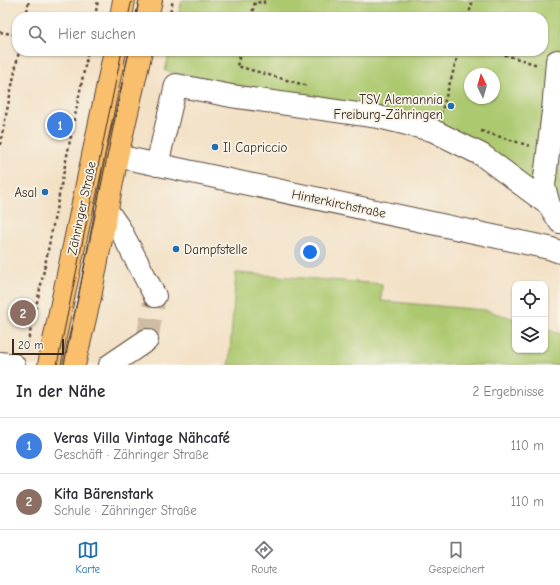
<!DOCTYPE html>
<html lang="de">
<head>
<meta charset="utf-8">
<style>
	body { margin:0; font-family:"Comic Neue",sans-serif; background:#f7f7f7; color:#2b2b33 }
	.controls { position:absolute; right:12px; bottom:12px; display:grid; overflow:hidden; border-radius:8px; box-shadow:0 1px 3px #0004 }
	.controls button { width:36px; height:36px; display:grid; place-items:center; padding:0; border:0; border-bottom:1px solid #e1e1e2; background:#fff; color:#2b2b33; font:20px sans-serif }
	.compass { position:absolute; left:464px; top:68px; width:36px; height:36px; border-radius:50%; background:#fff; box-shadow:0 1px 3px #0004; rotate:355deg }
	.scale { position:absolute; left:12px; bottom:10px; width:52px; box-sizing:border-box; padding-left:4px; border:2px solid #3b2a1e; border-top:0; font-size:11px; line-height:14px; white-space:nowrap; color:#3b2a1e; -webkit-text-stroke:3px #f7f3e8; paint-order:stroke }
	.you { position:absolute; left:310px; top:252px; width:14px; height:14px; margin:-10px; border:3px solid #fff; border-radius:50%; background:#1a73e8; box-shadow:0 0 0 6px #1a73e833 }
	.badge { display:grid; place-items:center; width:26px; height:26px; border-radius:50%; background:#1f6fb2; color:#fff; font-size:13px; font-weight:700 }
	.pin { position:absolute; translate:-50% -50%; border:2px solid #fff; box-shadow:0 1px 4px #0006 }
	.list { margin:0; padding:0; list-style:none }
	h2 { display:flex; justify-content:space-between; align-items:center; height:52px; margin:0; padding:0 16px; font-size:17px }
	h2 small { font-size:13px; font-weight:400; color:#7c7c81 }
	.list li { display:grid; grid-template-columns:26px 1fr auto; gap:12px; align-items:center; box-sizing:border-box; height:56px; padding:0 16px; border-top:1px solid #e1e1e2 }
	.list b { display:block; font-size:15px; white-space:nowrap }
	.list p { margin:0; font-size:13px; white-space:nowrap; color:#7c7c81 }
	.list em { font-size:13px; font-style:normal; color:#7c7c81 }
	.icon { flex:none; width:22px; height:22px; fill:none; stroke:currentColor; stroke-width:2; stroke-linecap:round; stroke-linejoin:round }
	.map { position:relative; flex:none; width:560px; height:365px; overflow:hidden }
	.search { position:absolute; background:#fff; box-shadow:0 1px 3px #0004; left:12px; right:12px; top:12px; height:44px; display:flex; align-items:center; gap:10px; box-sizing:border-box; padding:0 14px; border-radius:16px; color:#7c7c81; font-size:15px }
	.sheet { height:164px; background:#fff }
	nav { display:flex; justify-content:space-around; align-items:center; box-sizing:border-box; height:56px; border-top:1px solid #e1e1e2; background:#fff; font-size:11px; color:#7c7c81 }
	nav a { display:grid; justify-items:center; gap:2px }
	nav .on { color:#1f6fb2 }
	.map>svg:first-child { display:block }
	.green { fill:#adc970; stroke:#747a47; fill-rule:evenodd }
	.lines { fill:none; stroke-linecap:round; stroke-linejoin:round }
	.minor-tunnel { stroke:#cebca4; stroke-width:22; stroke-dasharray:22 11; stroke-linecap:butt }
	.minor-casing { stroke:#574537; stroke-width:24 }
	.major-casing { stroke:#574537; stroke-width:24 }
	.path { stroke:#574537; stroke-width:2.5; stroke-dasharray:3 3; stroke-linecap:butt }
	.minor { stroke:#fff; stroke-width:22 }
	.major { stroke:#f9bf6d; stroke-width:22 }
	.tram { stroke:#3b2a1e; stroke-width:1 }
	.poi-dot { fill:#1f6fb2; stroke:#f7f3e8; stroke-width:1.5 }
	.labels { text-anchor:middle; stroke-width:3.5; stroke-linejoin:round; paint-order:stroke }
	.poi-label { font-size:13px; fill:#3b2a1e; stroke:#f7f3e8; text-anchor:end }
	.street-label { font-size:13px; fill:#3b2a1e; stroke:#f7f3e8 }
</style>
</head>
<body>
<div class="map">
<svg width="560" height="365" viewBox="0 0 560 365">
	<rect width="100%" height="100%" fill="#f7f3e8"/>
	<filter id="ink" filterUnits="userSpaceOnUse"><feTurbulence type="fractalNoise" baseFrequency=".025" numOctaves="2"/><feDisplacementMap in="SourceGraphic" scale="8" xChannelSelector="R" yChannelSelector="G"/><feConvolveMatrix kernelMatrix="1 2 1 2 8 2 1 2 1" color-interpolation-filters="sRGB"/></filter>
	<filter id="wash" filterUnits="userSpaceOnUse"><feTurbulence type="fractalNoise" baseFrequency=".012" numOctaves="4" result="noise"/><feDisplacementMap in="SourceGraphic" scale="16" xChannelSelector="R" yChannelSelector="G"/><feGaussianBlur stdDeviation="0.9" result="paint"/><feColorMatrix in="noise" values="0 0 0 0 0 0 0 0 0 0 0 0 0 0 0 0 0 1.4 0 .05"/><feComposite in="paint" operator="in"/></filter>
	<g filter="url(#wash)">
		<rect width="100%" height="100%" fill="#f3e1c6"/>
		<path class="green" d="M182,0H560V213L544,199L379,113L165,71L170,51H543V17H178ZM470,74H494V98H470Z
			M236,273L382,284L381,301L485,310L515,319V350H545V329L560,334V365H229Z"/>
	</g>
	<g filter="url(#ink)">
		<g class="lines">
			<path class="minor-tunnel" d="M147,340L155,296"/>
			<g class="minor-casing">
				<path id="minor" d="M117,156L549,248L560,252
					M157,165L176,85L231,96L379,117L432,130L482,155L549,205L560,222
					M549,205L544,186L553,111L557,61
					M106,209L120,229L155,296
					M0,363L14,365
					M110,365L147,340"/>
			</g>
			<g class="major-casing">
				<path id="major" d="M121,17L124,0
					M147,17L151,0
					M49,365L115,51
					M74,365L90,297L117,156L141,51"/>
			</g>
			<path class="path" d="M26,17L29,0
				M95,17L98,0
				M169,17L173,0
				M251,17L255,2L264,3V0
				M468,17L473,0
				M0,32L17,35
				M241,51L237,66L308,86
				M493,51L538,65
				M441,114L459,51
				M481,131L530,146
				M0,145L19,51
				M26,350L42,280L88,51"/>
			<use href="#minor" class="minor"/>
			<use href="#major" class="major"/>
			<path class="tram" d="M128,17L132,0
				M136,17L139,0
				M57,365L122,51
				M64,365L129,51"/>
		</g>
	</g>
	<g class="poi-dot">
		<circle cx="451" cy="106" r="4"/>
		<circle cx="215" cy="147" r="4"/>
		<circle cx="45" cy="192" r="4"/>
		<circle cx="176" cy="249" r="4"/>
	</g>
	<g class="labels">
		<g class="poi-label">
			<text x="443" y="104">TSV Alemannia<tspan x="443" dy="15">Freiburg-Zähringen</tspan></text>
			<text x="223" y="152" text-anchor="start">Il Capriccio</text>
			<text x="37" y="197">Asal</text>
			<text x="184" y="254" text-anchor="start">Dampfstelle</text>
		</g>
		<g class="street-label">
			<text transform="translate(339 203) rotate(12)" y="5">Hinterkirchstraße</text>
			<text transform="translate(81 208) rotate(-78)" y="5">Zähringer Straße</text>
		</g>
	</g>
</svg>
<div class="controls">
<button><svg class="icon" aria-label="locate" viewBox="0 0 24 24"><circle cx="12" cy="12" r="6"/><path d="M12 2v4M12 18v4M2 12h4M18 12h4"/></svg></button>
<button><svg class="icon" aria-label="layers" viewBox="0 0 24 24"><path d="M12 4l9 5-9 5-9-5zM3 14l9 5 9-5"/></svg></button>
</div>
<svg class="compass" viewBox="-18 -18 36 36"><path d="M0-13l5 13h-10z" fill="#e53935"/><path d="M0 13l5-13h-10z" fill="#7c7c81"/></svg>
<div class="scale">20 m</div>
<div class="you"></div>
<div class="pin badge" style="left:60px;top:125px;background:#3f7fe0">1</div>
<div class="pin badge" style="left:23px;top:313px;background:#8d6e63">2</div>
<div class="search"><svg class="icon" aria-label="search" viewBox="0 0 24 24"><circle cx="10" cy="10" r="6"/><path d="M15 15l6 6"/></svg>Hier suchen</div>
</div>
<section class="sheet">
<h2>In der Nähe<small>2 Ergebnisse</small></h2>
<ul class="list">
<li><span class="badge" style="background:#3f7fe0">1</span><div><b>Veras Villa Vintage Nähcafé</b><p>Geschäft · Zähringer Straße</p></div><em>110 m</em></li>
<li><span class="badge" style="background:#8d6e63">2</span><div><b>Kita Bärenstark</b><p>Schule · Zähringer Straße</p></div><em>110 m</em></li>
</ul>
</section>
<nav>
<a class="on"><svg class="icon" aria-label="map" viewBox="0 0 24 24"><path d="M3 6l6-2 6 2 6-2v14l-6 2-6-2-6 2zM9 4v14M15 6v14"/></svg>Karte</a>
<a><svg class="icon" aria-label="directions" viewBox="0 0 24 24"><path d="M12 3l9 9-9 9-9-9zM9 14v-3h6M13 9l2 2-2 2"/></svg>Route</a>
<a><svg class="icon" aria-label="saved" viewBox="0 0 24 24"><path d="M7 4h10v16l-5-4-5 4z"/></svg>Gespeichert</a>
</nav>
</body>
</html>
